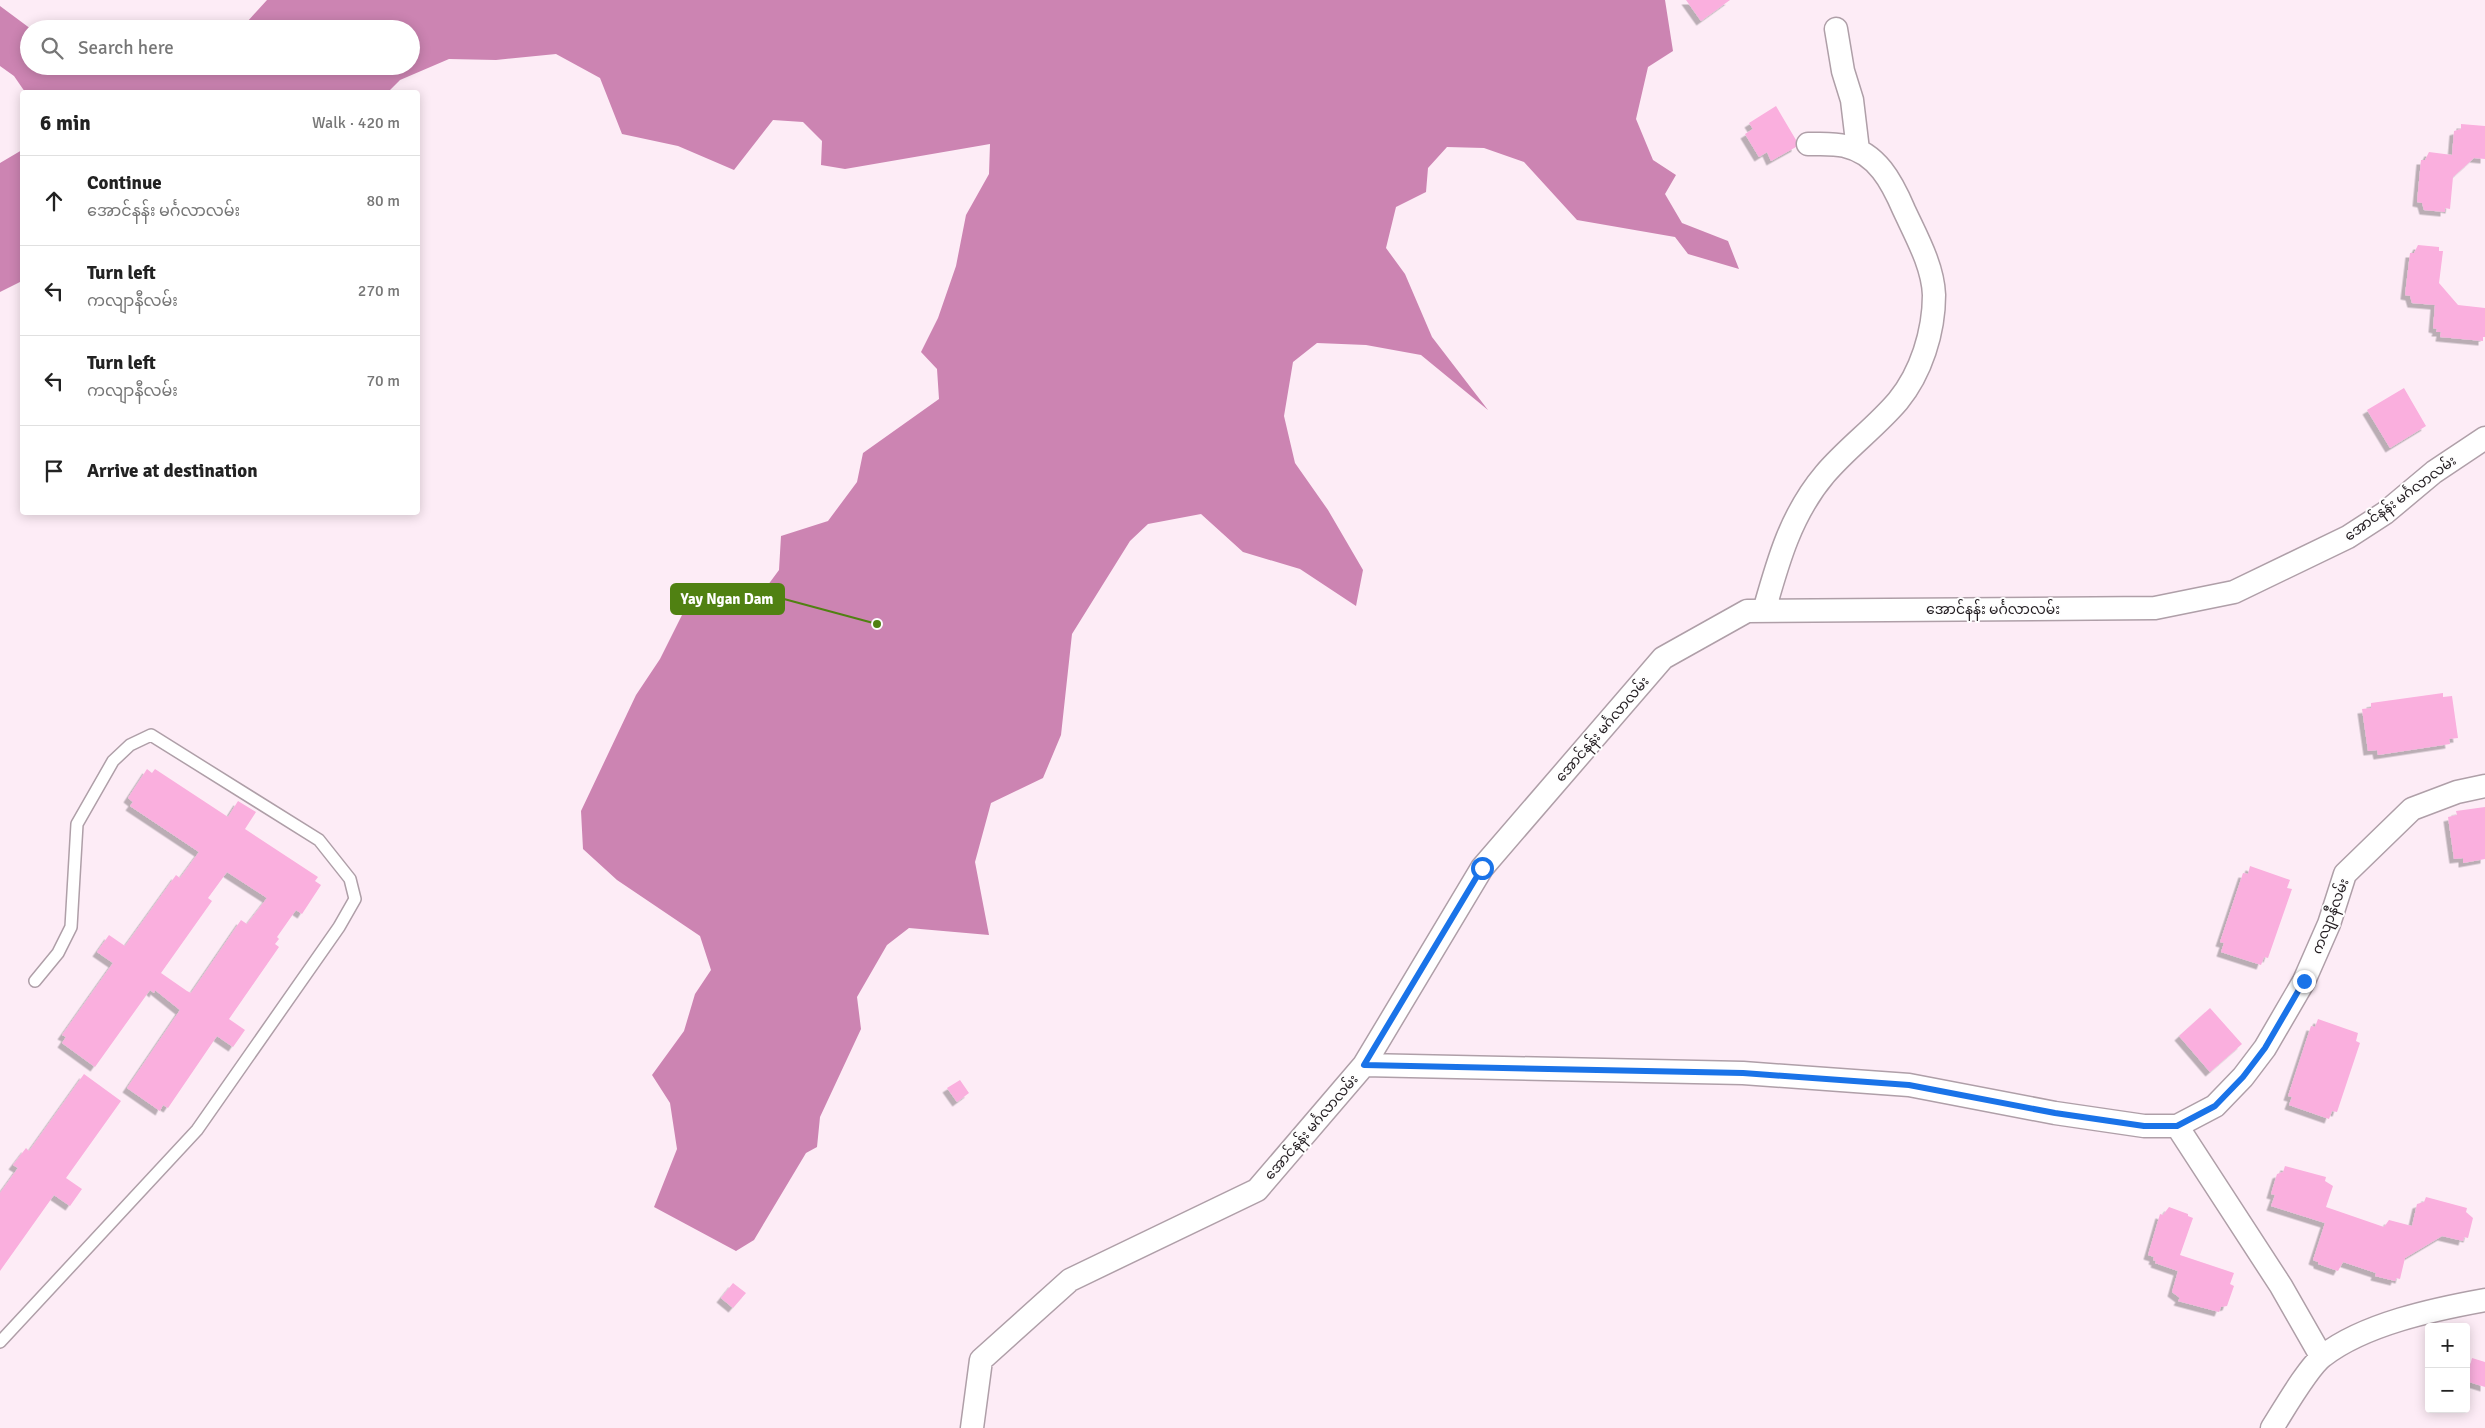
<!DOCTYPE html>
<html lang="en">
<head>
<meta charset="utf-8">
<style>
	body { margin:0; font-family:Signika,"Noto Sans Myanmar",sans-serif; background:#f6f6f6; color:#222 }
	.controls { position:absolute; right:15px; bottom:15px; display:grid; overflow:hidden; border-radius:5px; box-shadow:0 2px 12px #0003 }
	.controls button { width:45px; height:45px; display:grid; place-items:center; padding:0; border:0; border-bottom:1px solid #e0e0e0; background:#fff; color:#222; font:25px sans-serif }
	.stop { position:absolute; width:15px; height:15px; margin:-11px; border:4px solid #1a73e8; border-radius:50%; background:#fff }
	.stop.end { background:#1a73e8; border-color:#fff; box-shadow:0 1px 5px #0008 }
	.list { margin:0; padding:0; list-style:none }
	h2 { display:flex; justify-content:space-between; align-items:center; height:65px; margin:0; padding:0 20px; font-size:21px }
	h2 small { font-size:16px; font-weight:400; color:#767676 }
	.list li { display:grid; grid-template-columns:32px 1fr auto; gap:15px; align-items:center; box-sizing:border-box; height:90px; padding:0 20px; border-top:1px solid #e0e0e0 }
	.list b { display:block; font-size:19px; white-space:nowrap }
	.list p { margin:0; font-size:16px; white-space:nowrap; color:#767676 }
	.list em { font-size:16px; font-style:normal; color:#767676 }
	.icon { flex:none; width:28px; height:28px; fill:none; stroke:currentColor; stroke-width:2; stroke-linecap:round; stroke-linejoin:round }
	.map { position:relative; flex:none; width:2485px; height:1428px; overflow:hidden }
	.search { position:absolute; background:#fff; box-shadow:0 2px 12px #0003; left:20px; top:20px; width:400px; height:55px; display:flex; align-items:center; gap:12px; box-sizing:border-box; padding:0 18px; border-radius:28px; color:#767676; font-size:19px }
	.panel { position:absolute; background:#fff; box-shadow:0 2px 12px #0003; left:20px; top:90px; width:400px; height:425px; border-radius:5px }
	.map>svg:first-child { display:block }
	.water { fill:#cc84b2 }
	.building { fill:#faafde; fill-rule:evenodd; filter:url(#shadow) }
	.lines { fill:none; stroke-linecap:round; stroke-linejoin:round }
	.service-casing { stroke:#af9fa8; stroke-width:14 }
	.minor-casing { stroke:#af9fa8; stroke-width:25 }
	.service { stroke:#fff; stroke-width:11 }
	.minor { stroke:#fff; stroke-width:22 }
	.route { stroke:#1a73e8; stroke-width:6 }
	.labels { text-anchor:middle; stroke-width:4; stroke-linejoin:round; paint-order:stroke }
	.street-label { font-size:14px; fill:#221c20; stroke:#fefefe }
	.leader { fill:none; stroke:#508112; stroke-width:2 }
	.callout-dot { fill:#508112; stroke:#fefefe; stroke-width:2 }
	.callout { fill:#508112; stroke:#508112; stroke-width:2 }
	.callout-label { font-size:15px; text-anchor:middle; font-weight:bold; fill:#fff }
</style>
</head>
<body>
<div class="map">
<svg width="2485" height="1428" viewBox="0 0 2485 1428">
	<defs>
		<filter id="shadow"><feDropShadow dx="-4.5" dy="4.5" stdDeviation="0" flood-color="#0004"/></filter>
	</defs>
	<rect width="100%" height="100%" fill="#fdecf6"/>
	<path class="water" d="M267,0H1665L1673,51L1648,67L1636,119L1653,160L1676,175L1665,194L1682,223L1728,241L1739,269L1688,254L1675,237L1577,220L1524,162L1484,148L1447,147L1428,168L1426,192L1396,207L1386,248L1405,274L1432,337L1488,410L1421,355L1366,345L1317,343L1293,362L1284,416L1295,463L1328,510L1363,570L1356,606L1300,569L1243,552L1201,514L1148,524L1130,541L1072,634L1061,735L1043,778L991,803L975,862L989,935L909,928L887,945L857,997L861,1029L820,1117L817,1147L806,1153L754,1240L736,1251L654,1207L677,1149L670,1103L652,1075L684,1031L695,994L711,970L700,936L617,880L583,849L581,811L636,695L660,659L686,607L720,615L753,605L779,570L781,536L828,521L857,482L863,453L939,399L937,369L921,352L938,318L956,266L966,215L989,174L990,144L845,169L821,165L822,141L803,122L773,120L734,170L678,146L622,134L600,78L556,54L496,60L449,59L400,80L388,92H25L14,76L0,66V6L31,29H29V66H411V29H173L190,23L247,22Z
		M22,150V281L0,292V163Z"/>
	<path class="building" d="M1686,0H1730L1701,21Z
		M1776,106L1796,140V147L1771,161L1767,152L1759,157L1745,134L1753,129L1749,123Z
		M2461,124L2485,126V159L2474,158L2453,177L2450,209L2445,208V212L2424,210L2422,203L2417,202L2421,160H2425L2429,152L2452,155L2454,131L2461,129Z
		M2418,245L2439,247V251H2443L2439,283L2458,305L2485,308V337H2483V341L2440,337L2441,332H2436L2437,329L2433,328L2435,305L2412,303L2410,296L2405,295L2410,253H2414Z
		M2404,388L2426,426L2390,448L2367,410Z
		M2443,693V697L2452,696L2458,738L2449,739L2450,744L2378,755L2377,750L2368,751L2362,709L2371,708V703Z
		M147,769L152,773L155,769L228,817L238,801L256,812L245,829L318,877L315,881L321,885L302,914L296,910L277,937L279,939L275,944L279,947L229,1019L245,1030L233,1047L217,1036L168,1108L163,1105L160,1111L127,1088L180,1010L155,990L154,993L150,990L95,1067L62,1043L66,1037L62,1035L113,963L97,952L109,935L125,946L176,875L180,878L199,852L130,806L133,802L128,798ZM227,872L267,898L247,924L241,920L191,993L187,991L161,973L212,901L208,898Z
		M2485,807V859L2463,863V858L2454,859L2448,817L2457,815L2456,811Z
		M2250,866L2290,880L2287,888L2292,889L2268,958L2264,957L2261,965L2221,952L2224,943L2220,942L2243,873L2248,874Z
		M2210,1008L2242,1044L2210,1072L2179,1036Z
		M2318,1019L2358,1033L2356,1041L2360,1043L2337,1112L2332,1111L2329,1119L2289,1105L2292,1097L2288,1096L2311,1026L2315,1027Z
		M84,1074L121,1101L66,1178L82,1189L70,1206L54,1195L0,1271V1193L18,1168L13,1165L26,1148L29,1151Z
		M960,1080L969,1093L957,1102L947,1088Z
		M2285,1166L2326,1177L2325,1181L2333,1186L2326,1207L2384,1227L2389,1220L2412,1226L2417,1204L2424,1202L2426,1197L2467,1208L2466,1212L2473,1218L2468,1238L2464,1237L2463,1241L2442,1236L2405,1258L2400,1279L2396,1278L2395,1281L2375,1276L2376,1273L2343,1262L2338,1271L2318,1264V1262L2313,1260L2325,1223L2271,1206L2275,1195L2271,1194L2277,1174L2283,1172Z
		M2169,1207L2188,1214V1216L2193,1218L2180,1255L2234,1273L2230,1284L2234,1286L2227,1306L2221,1307L2219,1312L2178,1301L2180,1298L2172,1292L2178,1271L2155,1263L2156,1261L2153,1260L2154,1257L2148,1255L2160,1214L2163,1215Z
		M733,1283L746,1293L733,1308L721,1298Z
		M2472,1358L2485,1362V1387L2466,1381Z"/>
	<g class="lines">
		<g class="service-casing">
			<path id="service" d="M0,1342L197,1130L339,927L355,899L350,879L319,840L151,735L130,745L113,761L77,824L71,927L58,953L35,981"/>
		</g>
		<g class="minor-casing">
			<path id="minor" d="M1836,29L1843,71L1852,100L1858,150
				M1764,611C1778,561 1791,514 1825,474C1847,448 1876,427 1898,401C1921,373 1934,332 1934,295C1933,266 1916,236 1904,210C1892,182 1877,153 1845,146C1834,143 1820,144 1808,144
				M1364,1065L1743,1073L1909,1085L2055,1113L2144,1126H2177L2215,1106L2243,1077L2265,1048L2304,981L2329,924L2345,874L2412,809L2457,792L2485,786
				M2177,1126L2281,1286L2321,1356
				M972,1428L981,1360L1070,1280L1257,1190L1364,1065L1482,868L1663,658L1747,611L2155,608L2234,592L2348,537L2385,513L2434,472L2485,438
				M2272,1428C2283,1411 2308,1367 2323,1356C2364,1324 2435,1309 2485,1300"/>
		</g>
		<use href="#service" class="service"/>
		<use href="#minor" class="minor"/>
	</g>
	<g class="lines">
		<path class="route" d="M1482,868L1364,1065L1743,1073L1909,1085L2055,1113L2144,1126H2177L2215,1106L2243,1077L2265,1048L2304,981"/>
	</g>
	<g class="labels">
		<g class="street-label">
			<text transform="translate(2400 498) rotate(-36)" y="5">အောင်နန်း မင်္ဂလာလမ်း</text>
			<text x="1993" y="614">အောင်နန်း မင်္ဂလာလမ်း</text>
			<text transform="translate(1602 729) rotate(-49)" y="5">အောင်နန်း မင်္ဂလာလမ်း</text>
			<text transform="translate(2330 916) rotate(-69)" y="5">ကလျာနီလမ်း</text>
			<text transform="translate(1311 1127) rotate(-49)" y="5">အောင်နန်း မင်္ဂလာလမ်း</text>
		</g>
	</g>
	<path class="leader" d="M877 624L784 599"/>
	<circle class="callout-dot" cx="877" cy="624" r="5"/>
	<rect class="callout" x="671" y="584" width="113" height="30" rx="5"/>
	<g class="callout-label">
		<text x="727" y="604">Yay Ngan Dam</text>
	</g>
</svg>
<div class="controls">
<button>+</button>
<button>−</button>
</div>
<div class="stop" style="left:1482px;top:868px"></div>
<div class="stop end" style="left:2304px;top:981px"></div>
<div class="search"><svg class="icon" aria-label="search" viewBox="0 0 24 24"><circle cx="10" cy="10" r="6"/><path d="M15 15l6 6"/></svg>Search here</div>
<section class="panel">
<h2>6 min<small>Walk · 420 m</small></h2>
<ul class="list">
<li><svg class="icon" aria-label="ahead" viewBox="0 0 24 24"><path d="M12 20V5M6 11l6-6 6 6"/></svg><div><b>Continue</b><p>အောင်နန်း မင်္ဂလာလမ်း</p></div><em>80 m</em></li>
<li><svg class="icon" aria-label="left" viewBox="0 0 24 24"><path d="M17 20v-9H6M10 6l-5 5 5 5"/></svg><div><b>Turn left</b><p>ကလျာနီလမ်း</p></div><em>270 m</em></li>
<li><svg class="icon" aria-label="left" viewBox="0 0 24 24"><path d="M17 20v-9H6M10 6l-5 5 5 5"/></svg><div><b>Turn left</b><p>ကလျာနီလမ်း</p></div><em>70 m</em></li>
<li><svg class="icon" aria-label="arrive" viewBox="0 0 24 24"><path d="M6 21V4h12l-3 4 3 4H6"/></svg><div><b>Arrive at destination</b></div></li>
</ul>
</section>
</div>
</body>
</html>
